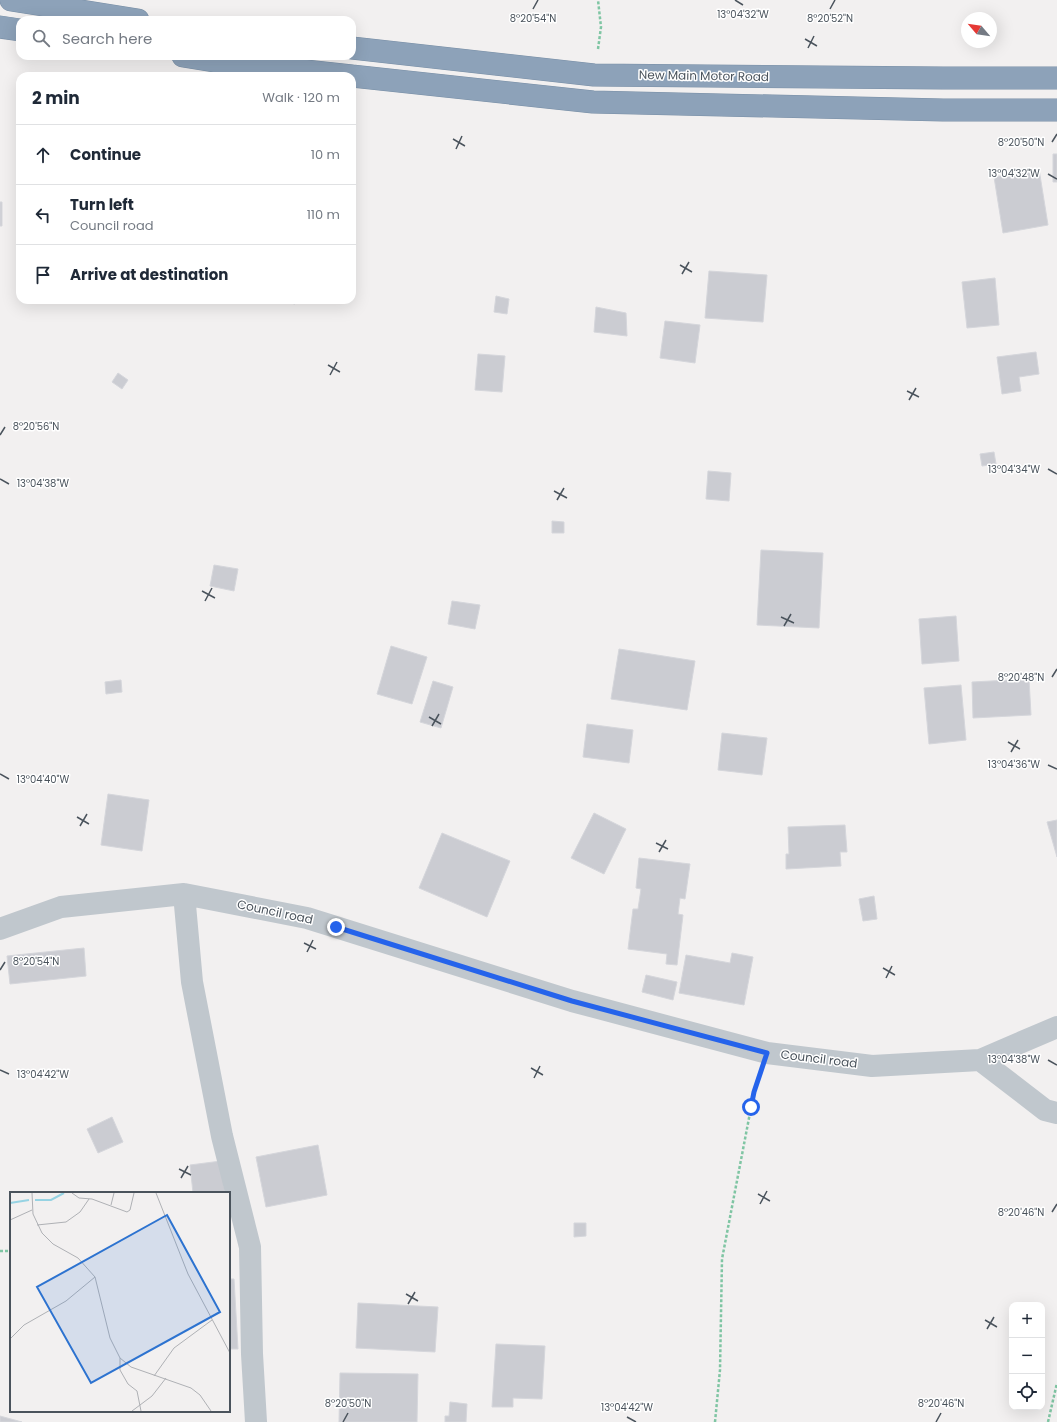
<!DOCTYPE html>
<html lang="en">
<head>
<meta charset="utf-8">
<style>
	body { margin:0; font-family:Poppins,sans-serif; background:#f6f6f7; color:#1f2937 }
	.controls { position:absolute; right:12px; bottom:12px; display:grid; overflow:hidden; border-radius:8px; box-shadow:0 4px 16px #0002 }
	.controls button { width:36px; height:36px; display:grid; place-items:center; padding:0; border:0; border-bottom:1px solid #e0e1e3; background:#fff; color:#1f2937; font:20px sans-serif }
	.compass { position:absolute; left:961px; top:12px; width:36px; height:36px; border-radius:50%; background:#fff; box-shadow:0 4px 16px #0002; rotate:299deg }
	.stop { position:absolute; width:12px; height:12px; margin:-9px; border:3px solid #2563eb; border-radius:50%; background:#fff }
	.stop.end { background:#2563eb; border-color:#fff; box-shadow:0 1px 4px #0008 }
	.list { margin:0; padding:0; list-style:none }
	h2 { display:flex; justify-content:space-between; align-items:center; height:52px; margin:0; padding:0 16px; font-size:17px }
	h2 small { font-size:13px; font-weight:400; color:#747a83 }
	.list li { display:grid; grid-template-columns:26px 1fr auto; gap:12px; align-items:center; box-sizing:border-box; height:60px; padding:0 16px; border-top:1px solid #e0e1e3 }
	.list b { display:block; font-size:15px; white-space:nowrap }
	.list p { margin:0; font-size:13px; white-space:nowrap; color:#747a83 }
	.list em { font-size:13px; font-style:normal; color:#747a83 }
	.icon { flex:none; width:22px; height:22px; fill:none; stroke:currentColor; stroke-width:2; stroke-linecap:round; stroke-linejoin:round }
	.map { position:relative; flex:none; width:1057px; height:1422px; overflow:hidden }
	.search { position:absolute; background:#fff; box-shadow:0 4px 16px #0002; left:16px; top:16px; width:340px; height:44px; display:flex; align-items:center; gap:10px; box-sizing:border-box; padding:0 14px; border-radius:12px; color:#747a83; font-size:15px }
	.panel { position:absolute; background:#fff; box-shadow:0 4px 16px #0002; left:16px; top:72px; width:340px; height:232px; border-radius:12px }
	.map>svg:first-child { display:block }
	.building { fill:#cbccd2; stroke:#d5d6db }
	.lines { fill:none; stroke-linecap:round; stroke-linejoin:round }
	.highway-casing { stroke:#788ea5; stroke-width:23 }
	.path { stroke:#7fc5a3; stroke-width:2.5; stroke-dasharray:3 2; stroke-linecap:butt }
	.street { stroke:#c0c7cd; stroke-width:22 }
	.highway { stroke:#8da2b9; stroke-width:22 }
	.route { stroke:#2563eb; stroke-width:5 }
	.ticks { fill:none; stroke:#4a535c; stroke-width:1.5 }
	.labels { text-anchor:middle; stroke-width:3; stroke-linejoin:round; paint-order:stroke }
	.street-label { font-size:12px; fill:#4a535c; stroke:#fff }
	.inset-river { fill:none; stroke:#96d3e3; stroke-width:2 }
	.inset-road { fill:none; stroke:#afb1b5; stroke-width:1 }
	.view { fill:#2d73d0; fill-opacity:0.15; stroke:#2d73d0; stroke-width:2 }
	.inset-edge { fill:none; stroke:#4a535c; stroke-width:2 }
	.ticks-label { font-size:10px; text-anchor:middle; fill:#4a535c; stroke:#fff; stroke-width:3; stroke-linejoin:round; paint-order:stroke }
</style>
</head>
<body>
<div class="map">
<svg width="1057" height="1422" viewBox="0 0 1057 1422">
	<rect width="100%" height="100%" fill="#f2f0f0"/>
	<path class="building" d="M1053,154H1057V182H1053Z
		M1039,169L1048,225L1003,233L994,177Z
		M0,202H2V226H0Z
		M709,271L767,275L763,322L705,318Z
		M995,278L999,325L967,328L962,282Z
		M496,296L509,299L507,314L494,312Z
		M56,300H73L72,303Z
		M278,300H296L295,304Z
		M596,307L626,313L627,336L594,332Z
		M665,321L700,325L695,363L660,358Z
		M1036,352L1039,374L1019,377L1021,391L1002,394L997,357Z
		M478,354L505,356L502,392L475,390Z
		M118,373L128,380L122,389L112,382Z
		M994,452L996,464L982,466L980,454Z
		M708,471L731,473L729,501L706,499Z
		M552,521L564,522V533H552Z
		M761,550L823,553L819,628L757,625Z
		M214,565L238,569L234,591L210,586Z
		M452,601L480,605L475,629L448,624Z
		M956,616L959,661L922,664L919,619Z
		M391,646L427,657L412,704L377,694Z
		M619,649L695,661L687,710L611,699Z
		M1029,679L1031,715L973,718L972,682Z
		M121,680L122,692L106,694L105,682Z
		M433,681L453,687L441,728L420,722Z
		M961,685L966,740L929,744L924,688Z
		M587,724L633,730L629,763L583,757Z
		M722,733L767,738L762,775L718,770Z
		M108,794L149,800L142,851L101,845Z
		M594,813L626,829L604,874L571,858Z
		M1057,820V857L1047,822Z
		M845,825L847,852H840L841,866L786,869V854H789L788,827Z
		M442,833L510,861L487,917L419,888Z
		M639,858L690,864L685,899L680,898L678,914L683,915L677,965L666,964L667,954L628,949L633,909H638L641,889L636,888Z
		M874,896L877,919L863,921L859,899Z
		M84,948L86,976L10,984L7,956Z
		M732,953L753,957L744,1005L679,993L686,955L730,963Z
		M646,975L677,982L673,1000L642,992Z
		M112,1117L123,1142L98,1153L87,1129Z
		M318,1145L327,1195L266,1207L256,1157Z
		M221,1161L225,1193H193L190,1165Z
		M574,1223H586V1236L574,1237Z
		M229,1279H234L238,1349H229Z
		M358,1303L438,1307L435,1352L356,1348Z
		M496,1344L545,1346L542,1399L513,1398V1407H492Z
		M340,1373L418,1374L417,1422H339Z
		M450,1402L467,1404L466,1422H445V1416H449Z
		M0,1416L22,1422H0Z"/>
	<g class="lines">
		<g class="highway-casing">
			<path id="highway" d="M11,0L138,20
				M0,27L20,30
				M352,48L594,75L943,78H1057
				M183,56L214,61L352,76
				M352,76L593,102L943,110H1057"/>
		</g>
		<path class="path" d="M598,49L601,27L598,0
			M0,1251H11
			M715,1422L720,1370L722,1259L754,1092L758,1078
			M1048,1422L1057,1383"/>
		<path class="street" d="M184,894L192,982L222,1136L250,1247L252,1354L256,1422
			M0,929L61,907L184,894L307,918L572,1001L767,1053L872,1066L980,1060L1057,1027
			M980,1060L1045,1110L1057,1113"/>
		<use href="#highway" class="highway"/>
	</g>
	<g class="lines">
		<path class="route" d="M336,927L572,1001L767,1053L754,1092L751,1107"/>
	</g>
	<path class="ticks" d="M735,0L743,5M533,9L538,0M830,9L835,0M805,39L817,46M808,48L814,36M453,139L465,146M1052,142L1057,134M456,149L462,136M1048,174L1057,179M680,265L692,272M682,274L689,262M328,365L340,372M330,375L337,362M907,391L919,397M909,400L916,388M0,435L5,427M1048,469L1057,474M0,479L9,484M554,491L567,498M557,500L564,488M202,591L215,598M205,601L212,588M781,617L794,623M784,626L791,614M1052,677L1057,669M429,717L441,724M432,726L439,714M1008,742L1020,749M1011,752L1018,740M1048,765L1057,769M0,774L9,779M77,817L89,824M80,826L87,814M656,843L668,849M659,852L666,840M304,943L316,949M307,952L313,940M883,968L895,975M0,970L5,962M886,978L892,966M1048,1060L1057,1065M531,1068L543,1075M0,1070L9,1074M534,1078L540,1066M179,1169L191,1175M181,1178L188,1166M758,1194L770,1201M760,1204L767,1191M1052,1212L1057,1204M406,1294L418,1301M408,1304L415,1292M985,1320L997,1327M987,1329L994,1317M627,1417L636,1422M343,1422L348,1413M936,1422L941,1413"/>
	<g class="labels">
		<g class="street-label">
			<text transform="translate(704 76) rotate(1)" y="4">New Main Motor Road</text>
			<text transform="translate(275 912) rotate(12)" y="4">Council road</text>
			<text transform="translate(819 1059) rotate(7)" y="4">Council road</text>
		</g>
	</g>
	<g transform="translate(10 1192)">
		<rect width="220" height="220" fill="#f2f0f0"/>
		<path class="inset-river" d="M25,8H41L54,1M0,11L19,8"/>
		<path class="inset-road" d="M22,1L23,22L32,41L43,52L68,66L85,85L100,146L110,166L121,175L181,196L190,203L201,219M62,1L69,6L82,7L117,20L120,18L124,1M146,1L178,82L220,161M101,13L104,1M0,28L22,18M27,33L56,30L70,20L79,7M0,147L14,133L56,109L85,85M110,166V178L118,192L127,199L131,219M144,184L164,156L202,128M122,219L142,204L156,186"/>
		<path class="view" d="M157,23L210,120L81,191L27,95Z"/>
		<rect width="220" height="220" class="inset-edge"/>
	</g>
	<g class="ticks-label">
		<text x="743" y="18">13°04'32"W</text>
		<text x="533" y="22">8°20'54"N</text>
		<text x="830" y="22">8°20'52"N</text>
		<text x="1021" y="146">8°20'50"N</text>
		<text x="1014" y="177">13°04'32"W</text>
		<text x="36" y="430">8°20'56"N</text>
		<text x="1014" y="473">13°04'34"W</text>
		<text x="43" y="487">13°04'38"W</text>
		<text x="1021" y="681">8°20'48"N</text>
		<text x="1014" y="768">13°04'36"W</text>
		<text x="43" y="783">13°04'40"W</text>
		<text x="36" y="965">8°20'54"N</text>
		<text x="1014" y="1063">13°04'38"W</text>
		<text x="43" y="1078">13°04'42"W</text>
		<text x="1021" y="1216">8°20'46"N</text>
		<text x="348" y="1407">8°20'50"N</text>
		<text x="941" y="1407">8°20'46"N</text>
		<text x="627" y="1411">13°04'42"W</text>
	</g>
</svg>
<div class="controls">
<button>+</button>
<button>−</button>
<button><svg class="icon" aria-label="locate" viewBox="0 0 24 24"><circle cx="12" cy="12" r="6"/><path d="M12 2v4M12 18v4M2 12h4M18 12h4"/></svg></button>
</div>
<svg class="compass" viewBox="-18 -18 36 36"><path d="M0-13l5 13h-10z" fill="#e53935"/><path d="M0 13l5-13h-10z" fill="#747a83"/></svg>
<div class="stop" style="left:751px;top:1107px"></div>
<div class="stop end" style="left:336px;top:927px"></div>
<div class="search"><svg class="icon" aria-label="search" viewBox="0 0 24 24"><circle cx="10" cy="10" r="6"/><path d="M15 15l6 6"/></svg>Search here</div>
<section class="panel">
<h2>2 min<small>Walk · 120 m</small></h2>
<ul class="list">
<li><svg class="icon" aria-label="ahead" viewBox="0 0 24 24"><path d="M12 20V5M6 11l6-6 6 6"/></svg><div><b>Continue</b></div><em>10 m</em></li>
<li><svg class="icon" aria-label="left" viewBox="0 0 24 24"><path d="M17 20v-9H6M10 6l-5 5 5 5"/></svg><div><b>Turn left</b><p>Council road</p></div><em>110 m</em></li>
<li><svg class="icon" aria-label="arrive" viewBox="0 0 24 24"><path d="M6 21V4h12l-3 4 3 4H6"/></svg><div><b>Arrive at destination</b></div></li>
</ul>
</section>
</div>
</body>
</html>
